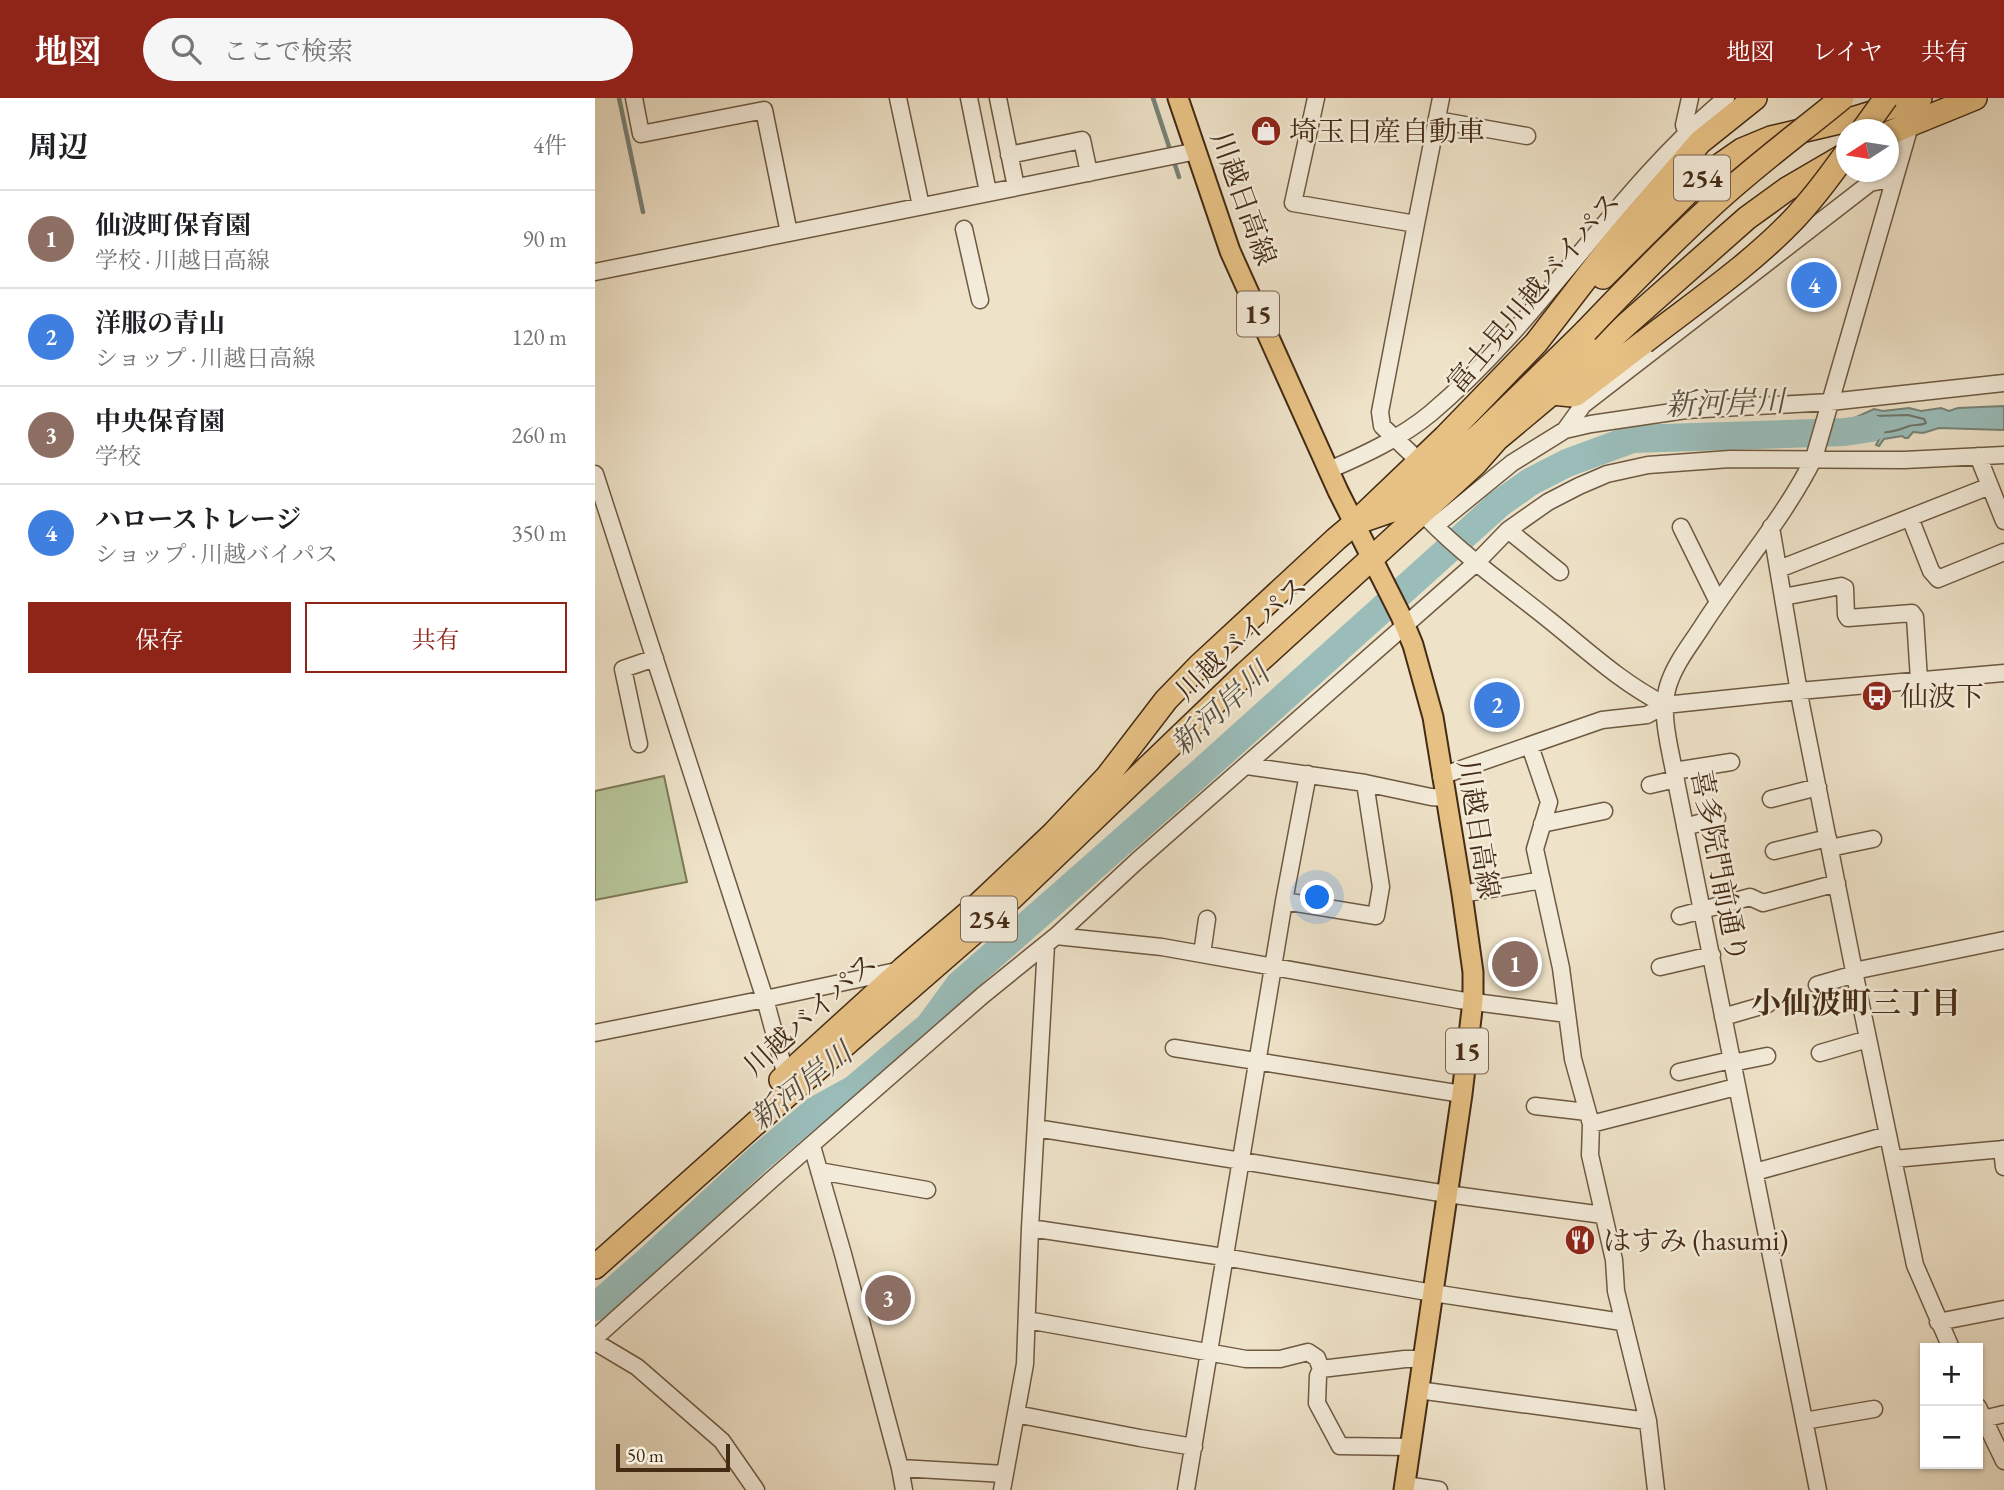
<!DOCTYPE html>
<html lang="ja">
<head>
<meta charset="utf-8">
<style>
	body { margin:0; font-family:"EB Garamond","Noto Serif JP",serif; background:#f6f6f6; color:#202124 }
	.controls { position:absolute; right:21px; bottom:21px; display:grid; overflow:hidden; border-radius:0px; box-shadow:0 2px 5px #0004 }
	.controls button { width:63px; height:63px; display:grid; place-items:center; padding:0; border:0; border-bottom:2px solid #e0e0e0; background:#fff; color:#202124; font:35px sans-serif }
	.compass { position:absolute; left:1241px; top:21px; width:63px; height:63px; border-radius:50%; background:#fff; box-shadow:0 2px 5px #0004; rotate:258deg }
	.scale { position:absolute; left:21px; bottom:18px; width:114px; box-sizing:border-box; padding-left:7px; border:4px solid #442b14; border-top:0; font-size:19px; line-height:24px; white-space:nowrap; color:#442b14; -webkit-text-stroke:5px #f4ecdb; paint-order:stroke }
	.you { position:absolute; left:723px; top:800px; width:24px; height:24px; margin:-18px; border:5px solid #fff; border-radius:50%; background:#1a73e8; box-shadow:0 0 0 10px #1a73e833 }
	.badge { display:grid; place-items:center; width:46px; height:46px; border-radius:50%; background:#8f2418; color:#fff; font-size:23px; font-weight:700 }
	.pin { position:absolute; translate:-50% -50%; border:4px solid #fff; box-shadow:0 2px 7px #0006 }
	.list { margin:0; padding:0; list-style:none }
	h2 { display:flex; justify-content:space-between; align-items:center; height:91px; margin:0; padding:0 28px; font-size:30px }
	h2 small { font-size:23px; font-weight:400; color:#757577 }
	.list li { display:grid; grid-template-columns:46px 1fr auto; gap:21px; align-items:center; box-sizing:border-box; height:98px; padding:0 28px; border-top:2px solid #e0e0e0 }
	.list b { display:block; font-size:26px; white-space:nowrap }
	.list p { margin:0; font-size:23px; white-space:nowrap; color:#757577 }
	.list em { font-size:23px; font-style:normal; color:#757577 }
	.actions { display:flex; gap:14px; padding:21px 28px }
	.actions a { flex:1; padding:16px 0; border:2px solid #8f2418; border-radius:0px; text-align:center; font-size:24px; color:#8f2418 }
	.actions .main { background:#8f2418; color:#fff }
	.icon { flex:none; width:38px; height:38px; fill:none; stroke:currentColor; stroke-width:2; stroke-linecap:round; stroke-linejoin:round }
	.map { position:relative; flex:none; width:1409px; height:1392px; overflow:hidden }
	header { display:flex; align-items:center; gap:42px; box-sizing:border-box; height:98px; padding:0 35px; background:#8f2418; color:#fff }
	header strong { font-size:33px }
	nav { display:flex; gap:38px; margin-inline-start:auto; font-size:24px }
	.search { width:490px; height:63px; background:#f6f6f6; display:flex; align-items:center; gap:18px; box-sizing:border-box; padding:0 24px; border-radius:38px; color:#757577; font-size:26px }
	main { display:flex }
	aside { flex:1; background:#fff }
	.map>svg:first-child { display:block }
	.green { fill:#b6c498; stroke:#7d7856; stroke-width:2 }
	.water { fill:#9abdba; stroke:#788378; stroke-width:2 }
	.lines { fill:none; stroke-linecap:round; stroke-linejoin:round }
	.shore { stroke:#6f7467; stroke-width:2 }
	.stream { stroke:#788378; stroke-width:4.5 }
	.river { stroke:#9abdba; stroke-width:28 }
	.minor-casing { stroke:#6e5941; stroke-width:19 }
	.major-casing { stroke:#442b14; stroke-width:23 }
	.highway-casing { stroke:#442b14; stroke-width:26 }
	.minor { stroke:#f4ecdb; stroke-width:16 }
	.major { stroke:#e7c184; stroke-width:19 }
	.highway { stroke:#e7c184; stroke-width:23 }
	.highway-bridge-casing { stroke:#442b14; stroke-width:26; stroke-linecap:butt }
	.highway-bridge { stroke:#e7c184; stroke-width:23 }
	.labels { text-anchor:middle; stroke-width:5; stroke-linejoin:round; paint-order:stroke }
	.shield { fill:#f4ecdb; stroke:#796550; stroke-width:2 }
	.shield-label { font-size:26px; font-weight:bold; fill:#442b14 }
	.poi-label { font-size:28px; fill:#442b14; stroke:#f4ecdb; text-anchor:start }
	.street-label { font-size:28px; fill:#442b14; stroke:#f4ecdb }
	.water-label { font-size:30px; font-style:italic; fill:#5a503e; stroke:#f4ecdb }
	.neighbourhood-label { font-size:30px; font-weight:bold; fill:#442b14; stroke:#f4ecdb }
</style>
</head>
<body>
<header>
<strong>地図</strong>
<div class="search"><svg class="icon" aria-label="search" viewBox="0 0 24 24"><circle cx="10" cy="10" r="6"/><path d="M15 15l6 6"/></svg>ここで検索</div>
<nav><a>地図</a><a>レイヤ</a><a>共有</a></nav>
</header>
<main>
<aside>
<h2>周辺<small>4件</small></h2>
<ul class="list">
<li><span class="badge" style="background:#8d6e63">1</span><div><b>仙波町保育園</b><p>学校 · 川越日高線</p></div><em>90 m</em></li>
<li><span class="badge" style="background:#3f7fe0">2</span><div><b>洋服の青山</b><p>ショップ · 川越日高線</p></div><em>120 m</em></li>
<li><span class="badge" style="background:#8d6e63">3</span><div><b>中央保育園</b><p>学校</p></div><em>260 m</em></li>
<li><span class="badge" style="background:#3f7fe0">4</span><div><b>ハローストレージ</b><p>ショップ · 川越バイパス</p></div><em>350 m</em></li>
</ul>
<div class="actions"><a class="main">保存</a><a>共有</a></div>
</aside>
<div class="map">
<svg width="1409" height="1392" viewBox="0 0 1409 1392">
	<rect width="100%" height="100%" fill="#eee2c8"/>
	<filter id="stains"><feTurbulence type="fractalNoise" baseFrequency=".00286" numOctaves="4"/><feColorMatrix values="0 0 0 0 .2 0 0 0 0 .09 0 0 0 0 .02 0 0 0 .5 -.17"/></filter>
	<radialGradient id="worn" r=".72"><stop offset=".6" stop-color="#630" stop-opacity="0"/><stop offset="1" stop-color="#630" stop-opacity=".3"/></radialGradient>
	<path class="green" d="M69,678L92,784L0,802V693Z"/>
	<path class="water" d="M1409,308V332L1344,330L1328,335L1318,334L1313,340H1310L1307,338L1289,341L1284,348L1281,347L1284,341L1269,342L1265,336L1237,337L1241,325L1249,322L1257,321L1279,311L1288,313L1314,310L1326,313L1346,310L1354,313L1363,310Z"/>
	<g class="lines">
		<path class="shore" d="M1313,317L1329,321L1331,325C1325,328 1320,326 1314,328C1300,334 1278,339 1266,328L1267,324L1280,318Z"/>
		<path class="stream" d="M24,0L48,114
			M558,0L584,79"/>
		<path class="river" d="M0,1209L57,1159L163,1061L221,1012L259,991L334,928L364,887L606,674L904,406L935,384L972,365L1037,341L1250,334L1276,330"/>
		<g class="minor-casing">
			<path id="minor" d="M39,0L46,36L169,12L194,135
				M303,0L326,108
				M374,0L393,94
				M403,0L421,89
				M721,0L698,105L821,126L785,314L787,328L824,363
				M842,22L932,38
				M1092,36L1089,27L1095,0
				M414,57L487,42L494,75
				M821,126L846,0
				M369,131L385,202
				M0,174L602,53
				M970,332L988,307L1275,85L1300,80
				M1383,358L1409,423
				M734,372C769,357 806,340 836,315C947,222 1020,92 1131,0
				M0,376L170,901L191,978
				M1315,420L1336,473L1343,481L1409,454
				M833,421C869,458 913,489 953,521C993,553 1024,583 1070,607
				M840,428L917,365L970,332L996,326L1091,312L1235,304L1409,285
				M1086,429L1123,504
				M1176,429L1206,606L1259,873L1320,1167L1356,1250
				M913,432L965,474
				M1184,471L1395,388
				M1188,499L1246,488L1250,490L1251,517L1253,520L1317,515L1320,519L1324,582
				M44,646L28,571L60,560
				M935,648L954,704L940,751L966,870L978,961L996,1026L995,1057L1019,1162L1021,1193L1053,1323L1061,1392
				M652,668L770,685L836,699L850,700
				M1079,673L1136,664
				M846,678L1007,622L1052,617L1070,607L1204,593L1409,575
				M1055,687L1081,681
				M1176,701L1223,689
				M947,726L1009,713
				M1090,729L1122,720
				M1235,750L1278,741
				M1179,753L1233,740
				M867,796L947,782
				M689,803L781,818L786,789L770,685
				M1085,818L1155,799L1168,805L1242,785
				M461,838L567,849L864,902L972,916
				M607,856L612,821
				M1065,869L1117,857
				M1259,873L1409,842
				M1222,887L1260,876
				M1128,919L1173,906
				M0,935L170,901L306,872
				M579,950L867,996
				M1225,955L1273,941
				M1137,965L1172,958
				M1084,974L1136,962
				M940,1008L992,1014
				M996,1026L1141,989
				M441,1030L852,1096L1008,1117
				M217,1048L248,1156L305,1370L309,1392
				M1407,1051L1409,1069
				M1299,1061L1409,1051
				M224,1073L332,1092
				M1160,1074L1293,1037
				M435,1130L629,1159L838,1195L1027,1224
				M432,1222L651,1261H685L713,1254L722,1260L726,1271L810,1261H827
				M1343,1224L1409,1211
				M0,1240L175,1083L388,897L461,838L542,763L882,464L913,432L953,404L984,388L1012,376L1053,367L1135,361L1309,362L1409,357
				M0,1244L42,1269L127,1343L161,1392
				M726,1271L723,1278L722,1305L745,1348L815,1349
				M823,1292L1053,1323
				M1383,1309L1409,1363
				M421,1316L545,1340L599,1349
				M1388,1321L1409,1316
				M1209,1323L1279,1311
				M305,1370L410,1376
				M810,1387L844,1392
				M407,1392L430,1266L435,1130L451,847
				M591,1392L689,803L713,676
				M1223,1392L1079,673C1074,646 1065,615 1073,588C1080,565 1096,546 1108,527C1144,471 1189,420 1219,360L1317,21"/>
		</g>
		<g class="major-casing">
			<path id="major" d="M583,0L635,153L743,393L806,518L818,547L838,619L867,796L878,874V903L867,996L809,1392"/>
		</g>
		<g class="highway-casing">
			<path id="highway" d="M1294,35L1380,0
				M1008,179L1108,79L1147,52L1176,40L1261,20L1325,0
				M957,295L977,297L981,296L1049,244
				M766,423L795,413L821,395L890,332L991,233
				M186,982L308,871L383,807L459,735L512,679L571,602L604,568L741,441L760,425L850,339L941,245L1019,144L1105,44L1160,0
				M0,1169L198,992L400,816L651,575L880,366L902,341L957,295L1032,226L1152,120L1192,91L1252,56"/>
		</g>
		<use href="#minor" class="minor"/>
		<use href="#major" class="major"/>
		<use href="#highway" class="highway"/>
		<g class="highway-bridge-casing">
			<path id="highway-bridge" d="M1268,32L1291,0
				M991,233C1030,192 1070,151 1112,112C1154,72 1202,37 1247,0
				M1049,244C1099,205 1154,168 1198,122C1218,101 1235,78 1252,54"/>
		</g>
		<use href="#highway-bridge" class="highway-bridge"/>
	</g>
	<defs>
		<g id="shop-disc" transform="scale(1.575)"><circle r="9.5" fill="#8f2418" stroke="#f4ecdb"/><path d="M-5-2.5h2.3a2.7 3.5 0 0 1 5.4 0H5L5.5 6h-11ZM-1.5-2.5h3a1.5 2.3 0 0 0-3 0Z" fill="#fff"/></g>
		<g id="bus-disc" transform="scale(1.575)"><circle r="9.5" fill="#8f2418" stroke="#f4ecdb"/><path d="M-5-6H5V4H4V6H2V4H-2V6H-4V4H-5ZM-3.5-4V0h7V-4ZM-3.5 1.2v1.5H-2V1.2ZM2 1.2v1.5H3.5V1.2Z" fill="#fff"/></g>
		<g id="restaurant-disc" transform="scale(1.575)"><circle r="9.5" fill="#8f2418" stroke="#f4ecdb"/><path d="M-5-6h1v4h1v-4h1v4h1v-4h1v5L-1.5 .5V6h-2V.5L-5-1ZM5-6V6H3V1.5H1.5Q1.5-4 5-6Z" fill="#fff"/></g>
	</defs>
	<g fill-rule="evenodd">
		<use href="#shop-disc" x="671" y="33"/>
		<use href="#bus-disc" x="1282" y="598"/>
		<use href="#restaurant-disc" x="985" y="1142"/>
	</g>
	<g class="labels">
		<g class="shield">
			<rect x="1079" y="57.5" width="56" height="45" rx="5"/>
			<rect x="642" y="193.5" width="42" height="45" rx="5"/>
			<rect x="366" y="798.5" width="56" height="45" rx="5"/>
			<rect x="851" y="930.5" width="42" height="45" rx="5"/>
		</g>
		<g class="shield-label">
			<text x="1107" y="89">254</text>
			<text x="663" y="225">15</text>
			<text x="394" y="830">254</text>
			<text x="872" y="962">15</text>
		</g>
		<g class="poi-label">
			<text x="694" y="43">埼玉日産自動車</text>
			<text x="1305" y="608">仙波下</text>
			<text x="1008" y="1152">はすみ (hasumi)</text>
		</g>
		<g class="street-label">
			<text transform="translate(649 100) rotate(70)" y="10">川越日高線</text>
			<text transform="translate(938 194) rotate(-50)" y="10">富士見川越バイパス</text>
			<text transform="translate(646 540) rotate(-43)" y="10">川越バイパス</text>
			<text transform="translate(884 731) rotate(81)" y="10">川越日高線</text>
			<text transform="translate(1125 768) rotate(79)" y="10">喜多院門前通り</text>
			<text transform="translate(215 916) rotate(-42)" y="10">川越バイパス</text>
		</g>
		<g class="water-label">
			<text transform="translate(1130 305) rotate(-2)" y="10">新河岸川</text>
			<text transform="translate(625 611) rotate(-42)" y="10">新河岸川</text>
			<text transform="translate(206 988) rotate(-38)" y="10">新河岸川</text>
		</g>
		<g class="neighbourhood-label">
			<text x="1261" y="915">小仙波町三丁目</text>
		</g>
	</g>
	<rect width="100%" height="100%" filter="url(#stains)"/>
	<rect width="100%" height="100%" fill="url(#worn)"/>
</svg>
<div class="controls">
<button>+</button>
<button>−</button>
</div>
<svg class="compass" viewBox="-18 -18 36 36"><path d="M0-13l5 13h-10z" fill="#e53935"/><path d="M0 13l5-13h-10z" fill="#757577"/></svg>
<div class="scale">50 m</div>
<div class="you"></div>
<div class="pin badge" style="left:920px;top:866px;background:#8d6e63">1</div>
<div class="pin badge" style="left:902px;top:607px;background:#3f7fe0">2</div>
<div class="pin badge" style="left:293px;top:1200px;background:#8d6e63">3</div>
<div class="pin badge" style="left:1219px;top:187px;background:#3f7fe0">4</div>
</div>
</main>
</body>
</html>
